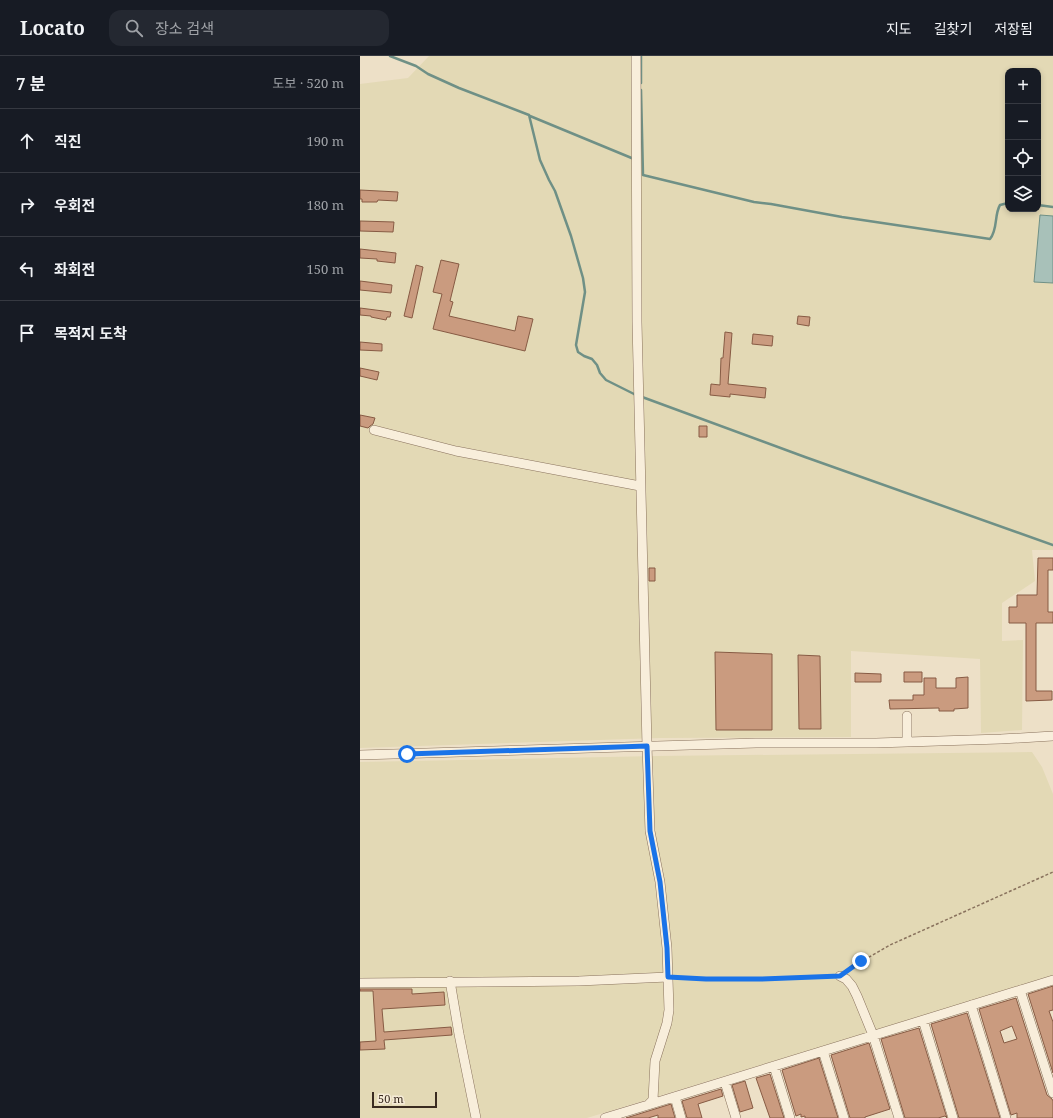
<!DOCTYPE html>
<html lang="ko">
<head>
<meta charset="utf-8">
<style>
	body { margin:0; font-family:"Noto Serif","Noto Sans KR",serif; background:#242831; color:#f1f3f6 }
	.controls { position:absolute; right:12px; top:12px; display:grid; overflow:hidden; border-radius:8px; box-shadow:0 2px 6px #0003 }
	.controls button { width:36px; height:36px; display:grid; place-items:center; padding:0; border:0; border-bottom:1px solid #363941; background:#171b24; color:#f1f3f6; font:20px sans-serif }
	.scale { position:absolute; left:12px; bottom:10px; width:65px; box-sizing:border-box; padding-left:4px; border:2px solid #3a2b20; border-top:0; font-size:11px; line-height:14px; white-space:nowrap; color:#3a2b20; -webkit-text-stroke:3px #f5ebd7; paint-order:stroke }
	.stop { position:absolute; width:12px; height:12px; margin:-9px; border:3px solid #1a73e8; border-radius:50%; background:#fff }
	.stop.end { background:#1a73e8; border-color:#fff; box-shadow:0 1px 4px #0008 }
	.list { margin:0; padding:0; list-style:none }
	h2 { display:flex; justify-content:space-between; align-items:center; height:52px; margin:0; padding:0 16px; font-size:17px }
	h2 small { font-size:13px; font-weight:400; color:#9ea1a6 }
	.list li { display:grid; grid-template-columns:26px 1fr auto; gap:12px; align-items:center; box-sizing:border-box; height:64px; padding:0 16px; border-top:1px solid #363941 }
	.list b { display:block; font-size:15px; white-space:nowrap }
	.list em { font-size:13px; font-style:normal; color:#9ea1a6 }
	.icon { flex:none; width:22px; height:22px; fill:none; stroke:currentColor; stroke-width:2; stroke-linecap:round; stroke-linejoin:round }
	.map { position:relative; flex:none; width:693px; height:1062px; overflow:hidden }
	header { display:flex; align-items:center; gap:24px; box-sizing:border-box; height:56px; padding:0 20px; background:#171b24; border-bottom:1px solid #363941 }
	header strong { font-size:19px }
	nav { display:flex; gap:22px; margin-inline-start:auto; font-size:14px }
	.search { width:280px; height:36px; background:#242831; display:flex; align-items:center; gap:10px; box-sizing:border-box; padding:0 14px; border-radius:12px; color:#9ea1a6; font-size:15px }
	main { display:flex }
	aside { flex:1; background:#171b24 }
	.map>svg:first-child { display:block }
	.farmland { fill:#e3d9b5; fill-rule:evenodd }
	.water { fill:#a8c1b9; stroke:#6f9086 }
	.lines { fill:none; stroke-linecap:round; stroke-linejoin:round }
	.stream { stroke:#6f9086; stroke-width:2.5 }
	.building { fill:#ca9b7f; stroke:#875b44; fill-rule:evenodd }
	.minor-casing { stroke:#89725d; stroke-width:10 }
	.path { stroke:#89725d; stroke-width:1.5; stroke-dasharray:3 2; stroke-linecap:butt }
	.minor { stroke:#f8eedb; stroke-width:9 }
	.route { stroke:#1a73e8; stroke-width:5 }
</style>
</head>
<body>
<header>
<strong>Locato</strong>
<div class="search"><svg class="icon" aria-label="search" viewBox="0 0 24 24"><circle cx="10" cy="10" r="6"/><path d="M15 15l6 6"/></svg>장소 검색</div>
<nav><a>지도</a><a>길찾기</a><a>저장됨</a></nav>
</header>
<main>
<aside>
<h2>7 분<small>도보 · 520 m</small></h2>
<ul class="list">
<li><svg class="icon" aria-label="ahead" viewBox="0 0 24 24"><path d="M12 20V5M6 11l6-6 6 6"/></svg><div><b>직진</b></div><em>190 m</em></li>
<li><svg class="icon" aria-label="right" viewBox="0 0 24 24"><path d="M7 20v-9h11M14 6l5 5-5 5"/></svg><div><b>우회전</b></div><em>180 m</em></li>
<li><svg class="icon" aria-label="left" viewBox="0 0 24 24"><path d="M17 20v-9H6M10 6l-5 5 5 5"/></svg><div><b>좌회전</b></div><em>150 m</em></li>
<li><svg class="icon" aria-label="arrive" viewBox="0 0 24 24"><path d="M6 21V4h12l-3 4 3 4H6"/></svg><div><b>목적지 도착</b></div></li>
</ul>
</aside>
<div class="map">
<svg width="693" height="1062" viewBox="0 0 693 1062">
	<rect width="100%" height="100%" fill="#ede0c7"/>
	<path class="farmland" d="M69,0H693V494H672L675,525L642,547V585L663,584L662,674L621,677L620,603L491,595V681L300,682L0,692V28L48,22ZM648,15H678V153H648Z
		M672,696L682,711L693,738V920L227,1062H0V706L297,700Z"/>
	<path class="water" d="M680,159L693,160V227L674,226Z"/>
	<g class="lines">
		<path class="stream" d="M30,0L56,10L68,18L99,32L169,59L180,104L189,124L195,135L211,180L223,222L225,236L216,289L218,296L224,300L232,303L237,309L240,317L246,324L274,338L445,401L693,489
			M281,27V0
			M281,34L283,119L394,146L411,148L482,161L630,183C638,174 634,159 640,149L648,147
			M170,60L274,103
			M678,149L693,151"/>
	</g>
	<path class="building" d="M0,134L38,136L37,145L18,144L17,146H2V143H0Z
		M0,165L34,166L33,176L0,175Z
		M0,193L36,197L35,207L17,205V203L0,202Z
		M81,204L99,208L90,245L93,246L89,260L155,275L158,260L173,263L165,295L73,273L82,238L73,236Z
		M56,209L63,211L52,262L44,260Z
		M0,225L32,229L31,237L0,234Z
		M0,252L31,256L30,261H27L26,264L11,261V260L0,259Z
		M438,260L450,261L449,270L437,268Z
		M365,276L372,277L368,328L406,332L405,342L370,338V341L350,339L351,328L360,329L361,302H363Z
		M393,278L413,280L412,290L392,288Z
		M0,286L22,288V295L0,294Z
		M0,312L19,316L17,324L0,320Z
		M0,359L15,362L13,368L10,370L8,372L0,370Z
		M339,370H347V381H339Z
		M678,502H693V514H688V556H693V567H676V635H692V644L666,645V567H649V551H657V539H677Z
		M289,512H295V525H289Z
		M355,596L412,598V674H356Z
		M438,599L460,600L461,673H439Z
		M544,616H562V626H544Z
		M495,617L521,618V626H495Z
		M608,621V652L594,653V655H579V652L530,653L529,644H553V639H564V622H576V632H596V622Z
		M693,930V954L689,955L693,966V1017L668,938Z
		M0,933H52V938L84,936L85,949L22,953L24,976L91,971L92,979L24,984L25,993L0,994V986L16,985L13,935H0Z
		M656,942L687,1039L692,1043L693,1045V1062H657V1057L651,1059L619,953ZM652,970L657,983L644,987L640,975Z
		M607,957L640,1062H599L571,968Z
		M559,972L587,1062L585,1060L578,1062H545L521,983Z
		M509,987L530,1053L505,1061V1062H490L471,999Z
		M459,1002L478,1062H445V1060L441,1061V1058L436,1060L422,1014Z
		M410,1018L424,1062H410L396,1022Z
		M385,1025L393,1052L380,1056L372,1029Z
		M361,1033L363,1040L338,1048L342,1062H327L322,1045Z
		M311,1048L315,1062H298V1059L288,1062H266Z"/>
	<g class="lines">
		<g class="minor-casing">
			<path id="minor" d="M14,374L96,395L280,430
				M547,660V686
				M0,699L396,687H516L641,683L693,680
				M480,920L486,923L492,930L497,940L513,979L539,1062
				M90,925L99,978L116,1062
				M0,927L219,925L308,921
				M660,934L693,1037
				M611,949L646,1062
				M563,964L593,1062
				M463,995L484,1062
				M414,1010L430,1062
				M365,1026L376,1062
				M315,1041L321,1062
				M288,1049L693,924
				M245,1062L288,1049L293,1044L295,1005L307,967L309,954L307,892L300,826L290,775L287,690L277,266L276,0"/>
		</g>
		<path class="path" d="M487,914L530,889L693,816
			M317,922L402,923L471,920"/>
		<use href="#minor" class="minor"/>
	</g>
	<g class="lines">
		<path class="route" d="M47,698L287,690L290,775L300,826L307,892L308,921L346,923H402L480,920L501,905"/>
	</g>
</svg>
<div class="controls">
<button>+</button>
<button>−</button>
<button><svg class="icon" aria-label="locate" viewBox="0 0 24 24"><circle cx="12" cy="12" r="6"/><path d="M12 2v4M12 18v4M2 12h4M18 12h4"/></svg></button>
<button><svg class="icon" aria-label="layers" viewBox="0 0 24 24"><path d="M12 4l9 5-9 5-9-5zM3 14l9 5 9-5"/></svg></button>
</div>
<div class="scale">50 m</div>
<div class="stop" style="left:47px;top:698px"></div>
<div class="stop end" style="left:501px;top:905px"></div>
</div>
</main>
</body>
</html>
